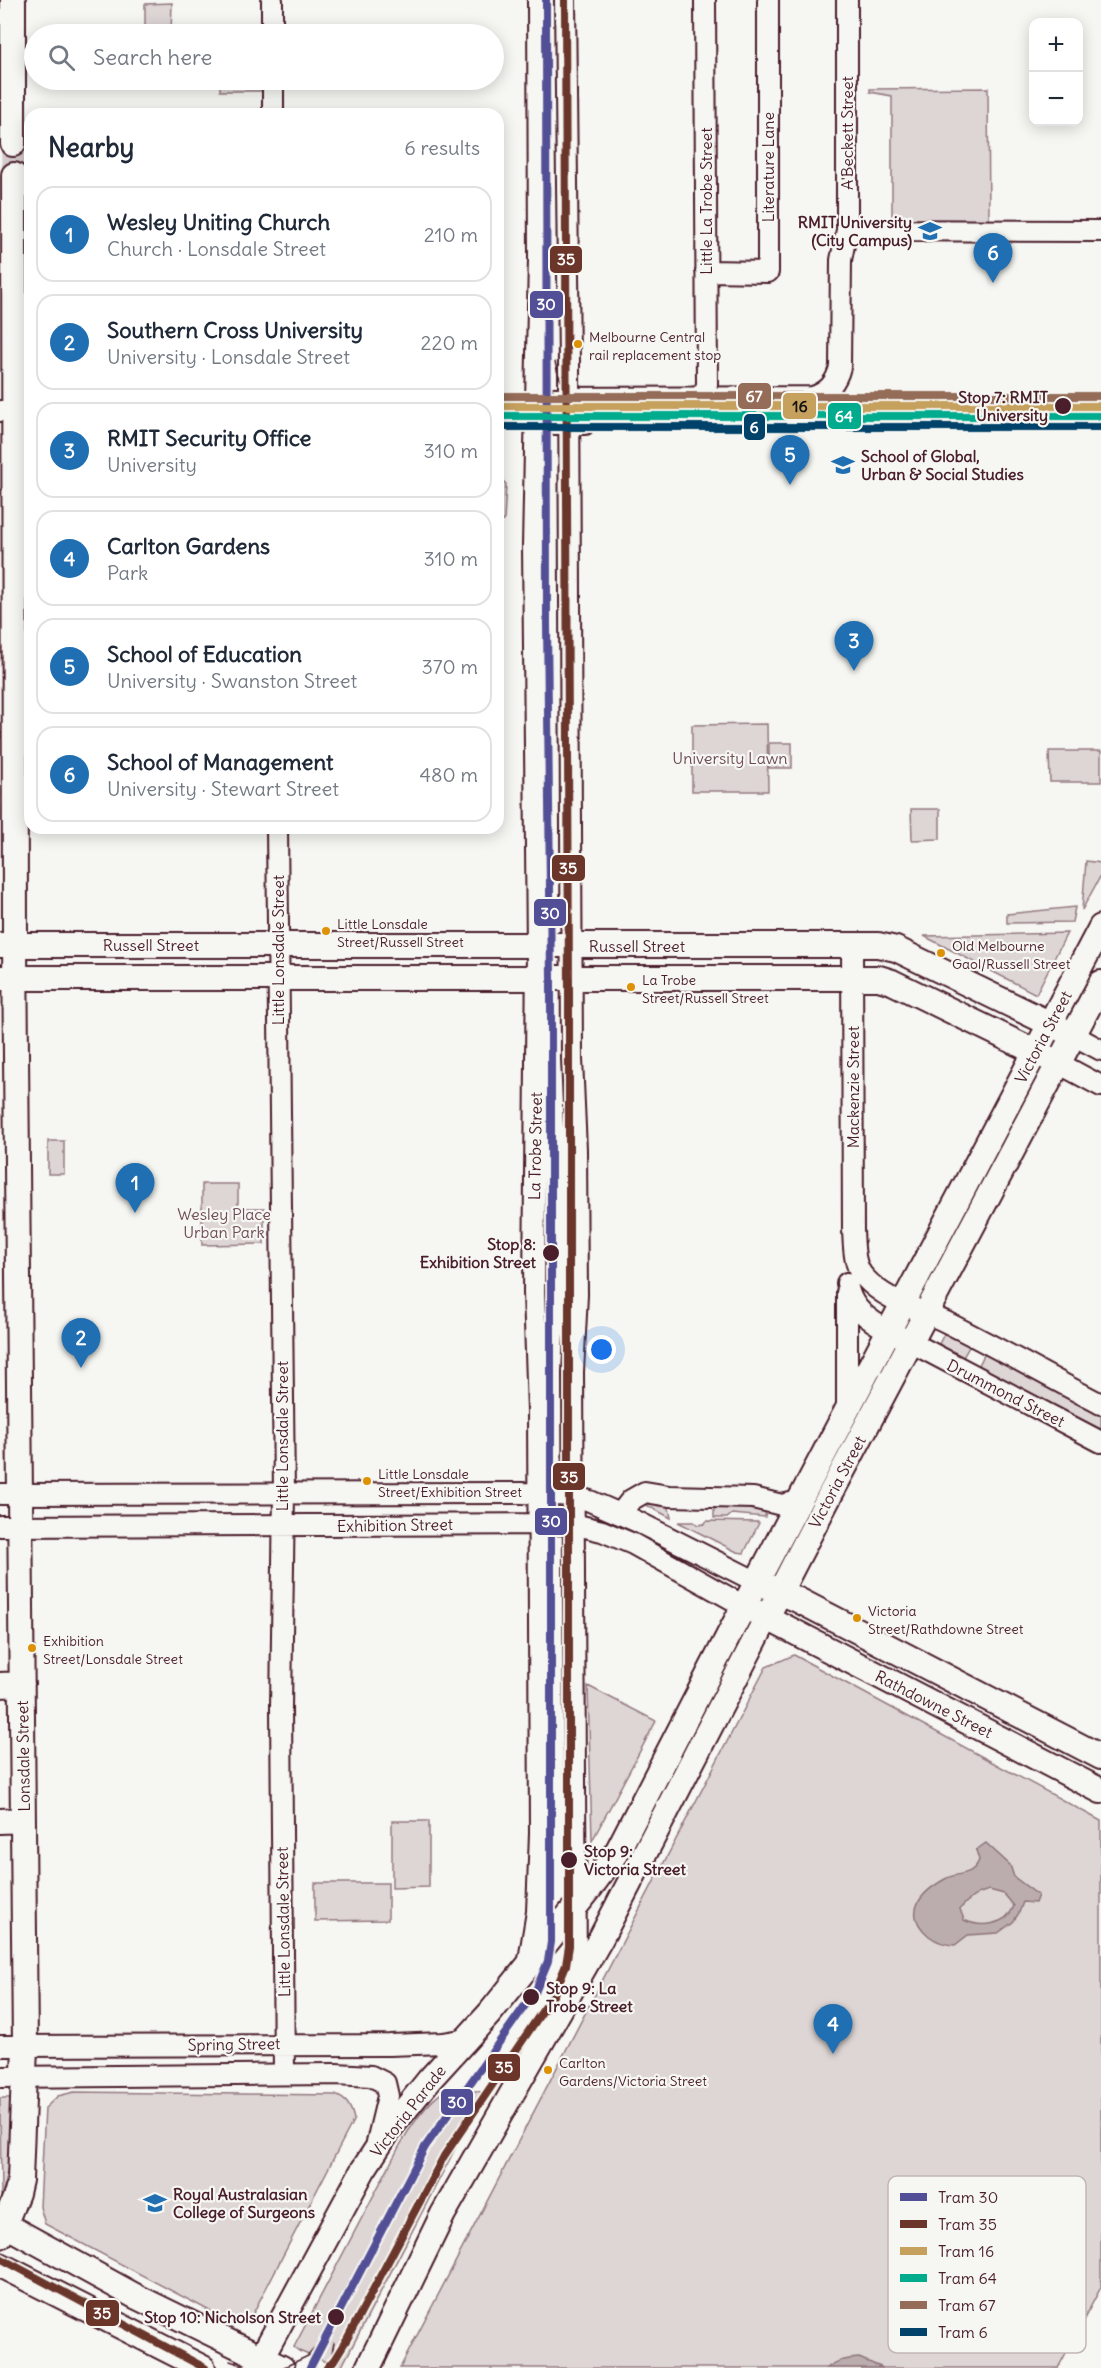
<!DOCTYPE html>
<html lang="en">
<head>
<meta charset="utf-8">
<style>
	body { margin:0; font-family:Delius,sans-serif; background:#f2f2f3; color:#1f2937 }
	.controls { position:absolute; right:18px; top:18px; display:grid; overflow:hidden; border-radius:12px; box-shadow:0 3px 15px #0003 }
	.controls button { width:54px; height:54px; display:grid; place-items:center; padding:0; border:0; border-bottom:2px solid #e0e1e3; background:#fff; color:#1f2937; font:30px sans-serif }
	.you { position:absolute; left:602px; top:1350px; width:21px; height:21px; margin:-15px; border:4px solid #fff; border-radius:50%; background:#1a73e8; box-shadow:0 0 0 9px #1a73e833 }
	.badge { display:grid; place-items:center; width:39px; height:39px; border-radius:50%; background:#1f6fb2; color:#fff; font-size:20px; font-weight:700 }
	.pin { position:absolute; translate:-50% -50px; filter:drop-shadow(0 2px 3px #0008) }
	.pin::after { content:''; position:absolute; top:32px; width:21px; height:18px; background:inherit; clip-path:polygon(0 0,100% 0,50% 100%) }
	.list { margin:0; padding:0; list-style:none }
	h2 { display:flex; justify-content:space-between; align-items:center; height:78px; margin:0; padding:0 24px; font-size:26px }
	h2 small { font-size:20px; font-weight:400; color:#747a83 }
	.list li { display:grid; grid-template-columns:39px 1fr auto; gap:18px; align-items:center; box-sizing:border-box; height:96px; margin:0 12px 12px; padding:0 12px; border:2px solid #e0e1e3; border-radius:18px }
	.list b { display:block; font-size:22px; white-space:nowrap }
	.list p { margin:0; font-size:20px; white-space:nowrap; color:#747a83 }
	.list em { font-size:20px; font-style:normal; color:#747a83 }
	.icon { flex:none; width:33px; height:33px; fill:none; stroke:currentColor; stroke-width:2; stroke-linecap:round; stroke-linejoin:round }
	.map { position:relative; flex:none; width:1101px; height:2368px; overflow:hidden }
	.search { position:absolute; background:#fff; box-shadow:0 3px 15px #0003; left:24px; top:24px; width:480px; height:66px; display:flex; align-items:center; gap:15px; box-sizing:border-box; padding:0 21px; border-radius:33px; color:#747a83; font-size:22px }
	.panel { position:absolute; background:#fff; box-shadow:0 3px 15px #0003; left:24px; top:108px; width:480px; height:726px; border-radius:18px }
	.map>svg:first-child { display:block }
	.green { fill:#ddd6d5; stroke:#947a80; stroke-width:1.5 }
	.water { fill:#bbadae; stroke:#8e747a; stroke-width:1.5; fill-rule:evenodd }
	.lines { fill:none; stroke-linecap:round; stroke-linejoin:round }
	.major-tunnel { stroke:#d4cbca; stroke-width:24; stroke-dasharray:24 12; stroke-linecap:butt }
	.minor-casing { stroke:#4a1f2b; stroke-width:24 }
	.major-casing { stroke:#4a1f2b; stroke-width:28 }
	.minor { stroke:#f6f6f2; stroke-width:20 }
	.major { stroke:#f6f6f2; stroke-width:24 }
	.tram { stroke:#4a1f2b; stroke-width:1.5 }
	.tram-1-casing { stroke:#f6f6f2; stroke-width:12 }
	.tram-2-casing { stroke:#f6f6f2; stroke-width:12 }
	.tram-3-casing { stroke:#f6f6f2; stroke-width:12 }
	.tram-4-casing { stroke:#f6f6f2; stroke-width:12 }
	.tram-5-casing { stroke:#f6f6f2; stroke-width:12 }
	.tram-6-casing { stroke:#f6f6f2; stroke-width:12 }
	.tram-1 { stroke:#534f96; stroke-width:8 }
	.tram-2 { stroke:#6b3529; stroke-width:8 }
	.tram-3 { stroke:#c6a05d; stroke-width:8 }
	.tram-4 { stroke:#00ab8e; stroke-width:8 }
	.tram-5 { stroke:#956c58; stroke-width:8 }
	.tram-6 { stroke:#01426a; stroke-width:8 }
	.bus-dot { fill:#dd9206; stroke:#f6f6f2; stroke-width:2 }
	.stop-dot { fill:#4a1f2b; stroke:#f6f6f2; stroke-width:2 }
	.labels { text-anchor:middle; stroke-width:4.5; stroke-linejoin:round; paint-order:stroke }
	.bus-label { font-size:14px; fill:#4a1f2b; stroke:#f6f6f2; text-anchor:start }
	.street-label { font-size:16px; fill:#4a1f2b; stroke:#f6f6f2 }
	.poi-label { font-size:16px; font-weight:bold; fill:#4a1f2b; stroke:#f6f6f2; text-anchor:start }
	.stop-label { font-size:16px; font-weight:bold; fill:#4a1f2b; stroke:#f6f6f2; text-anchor:end }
	.park-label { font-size:16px; fill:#6f4d56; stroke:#f6f6f2 }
	.key { fill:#f6f6f2; stroke:#c2b6b6; stroke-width:1.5 }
	.key-label { font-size:16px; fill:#4a1f2b }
	.line-badge { stroke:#f6f6f2; stroke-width:2 }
	.badge-label { font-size:16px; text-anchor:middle; font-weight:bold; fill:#fff }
	.pale-badge-label { font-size:16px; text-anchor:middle; font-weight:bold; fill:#111 }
</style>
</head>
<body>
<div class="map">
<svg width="1101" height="2368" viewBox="0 0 1101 2368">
	<rect width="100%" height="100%" fill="#f6f6f2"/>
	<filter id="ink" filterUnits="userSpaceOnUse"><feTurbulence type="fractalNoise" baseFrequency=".0167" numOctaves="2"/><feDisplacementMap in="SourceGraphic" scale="12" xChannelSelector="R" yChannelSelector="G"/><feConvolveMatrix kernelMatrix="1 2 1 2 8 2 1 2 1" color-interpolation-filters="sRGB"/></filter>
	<g filter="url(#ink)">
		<path class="green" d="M172,3L171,32H183V34H145V4Z
			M145,80H171V87L145,86Z
			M220,80H264V91H220Z
			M988,88L989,221L892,220V96L870,92V89Z
			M498,476L506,484L504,521H498Z
			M767,724L768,791H692V725Z
			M769,743H792V768H769Z
			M1049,751H1101V782H1050Z
			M911,809H940V839L912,840Z
			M1086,861L1101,863V875L1082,910Z
			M1075,907L1072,922L1007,923V914Z
			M1067,933L1036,994L924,936Z
			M48,1141H64V1174H48Z
			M202,1184H238V1208H264V1244L202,1245Z
			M945,1332L970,1345L962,1359L938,1346Z
			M985,1353L1101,1414V1432L978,1367Z
			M637,1500L668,1503L671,1518Z
			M714,1505H766L765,1517L732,1514L727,1518H714Z
			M707,1521L758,1522L759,1523L744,1553L737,1552L678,1522H694L698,1525L704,1524Z
			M794,1655L1101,1821V2287L1058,2368H400L766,1667Z
			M588,1686L656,1721L592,1841Z
			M392,1821H429V1887L392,1888Z
			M315,1883H388V1920L315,1921Z
			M445,2091H478L482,2093V2097L341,2368L299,2351L294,2347L399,2147C408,2130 428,2100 445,2091Z
			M74,2092L335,2095C347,2099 351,2107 354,2119L249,2321L225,2319L45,2224L40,2207L45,2108L58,2096Z
			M0,2098H12L10,2158L1,2199Z"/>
		<path class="water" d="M986,1843L1010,1865L1014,1877L1038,1895L1035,1903L1023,1902L1019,1913L1013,1922L998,1933L968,1935L955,1945C945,1945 937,1942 929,1936C902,1913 920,1893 945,1879C957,1872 973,1877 979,1860L976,1850ZM989,1890L1004,1894L1014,1906C1006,1926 981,1928 964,1920L960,1909C968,1899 977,1893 989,1890Z
			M859,2358L883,2368H827C837,2360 847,2359 859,2358Z"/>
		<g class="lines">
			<path class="major-tunnel" d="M13,144L14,175"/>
			<g class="minor-casing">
				<path id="minor" d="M272,0V34
					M565,0L569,364L572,1059L576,1150L577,1295L573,1372L576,1982
					M273,80V114
					M847,230L1101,231
					M706,271L768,272V0
					M535,398L813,397C828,392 836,383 840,367L841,260L847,230V0
					M696,398L705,392L707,384L705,0
					M0,411H30
					M534,424H585
					M277,828L284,1493L281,1708L284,2074
					M852,945L853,1230C854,1246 853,1266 865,1278C887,1302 918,1308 946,1322C998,1348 1049,1377 1101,1404
					M1073,1035L1101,1050
					M1058,1063L1101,1086
					M847,1283C850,1304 862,1315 880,1326L1101,1442
					M847,1292V1407
					M0,1494L522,1493L573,1496L590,1501L636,1521L757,1582
					M620,1514L631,1500L645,1492L669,1496L753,1498L782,1505L799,1501
					M0,1526L573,1524L602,1531L633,1544L744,1606
					M528,1966L537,1912L540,1833L538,1411L534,1293L537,947L533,546L539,259L538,0
					M0,2046L390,2045L443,2043L467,2039
					M0,2077L336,2074L371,2076L385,2083L388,2096L377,2142"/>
			</g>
			<g class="major-casing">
				<path id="major" d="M13,0V144
					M0,945H878L896,949L1065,1031
					M0,978H879L892,982L1050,1059
					M767,1586L798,1600L1101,1757
					M754,1611L1101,1791
					M0,1685L22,1684
					M0,1821L23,1820
					M0,2222L135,2296L282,2368
					M0,2236L17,2193L20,2180L25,2046L15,945L14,175
					M0,2265L203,2368
					M256,2368L363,2170L391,2127L429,2080L490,2013L588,1891L618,1850L733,1627L1101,927
					M368,2368L443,2214L601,1938L831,1493L1101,983"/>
			</g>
			<use href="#minor" class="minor"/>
			<use href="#major" class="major"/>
			<path class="tram" d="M555,362C560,388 573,402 600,405
				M547,367C551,402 566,411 599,415
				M230,2361L251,2368
				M282,2368L308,2356L329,2330
				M316,2368L322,2345
				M329,2368L334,2343"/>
			<g class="tram-1-casing">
				<path id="tram-1" d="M310,2368L425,2147L536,1990L548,1961L551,1942V978L547,624L546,0"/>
			</g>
			<g class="tram-2-casing">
				<path id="tram-2" d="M0,2258L205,2368
					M327,2368L334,2360L347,2339L444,2156L554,1994L566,1965L569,1946V993L565,0"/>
			</g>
			<g class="tram-3-casing">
				<path id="tram-3" d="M498,406H1101"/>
			</g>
			<g class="tram-4-casing">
				<path id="tram-4" d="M498,416H1101"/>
			</g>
			<g class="tram-5-casing">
				<path id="tram-5" d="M498,396H1101"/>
			</g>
			<g class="tram-6-casing">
				<path id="tram-6" d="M498,427H1101"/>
			</g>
			<use href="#tram-1" class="tram-1"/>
			<use href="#tram-2" class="tram-2"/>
			<use href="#tram-3" class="tram-3"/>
			<use href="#tram-4" class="tram-4"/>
			<use href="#tram-5" class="tram-5"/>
			<use href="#tram-6" class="tram-6"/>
		</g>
	</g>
	<defs>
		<g id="university-bare" transform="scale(1.8)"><path d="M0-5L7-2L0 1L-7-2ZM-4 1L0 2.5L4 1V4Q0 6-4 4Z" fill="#1f6fb2" stroke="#f6f6f2" stroke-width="2.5" paint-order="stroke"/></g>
	</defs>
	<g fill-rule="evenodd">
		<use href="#university-bare" x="930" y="231"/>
		<use href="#university-bare" x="843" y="465"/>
		<use href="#university-bare" x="155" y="2203"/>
	</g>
	<g class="bus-dot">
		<circle cx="578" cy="344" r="5"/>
		<circle cx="326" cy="931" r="5"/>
		<circle cx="941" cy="953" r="5"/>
		<circle cx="631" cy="987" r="5"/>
		<circle cx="367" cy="1481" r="5"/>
		<circle cx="857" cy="1618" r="5"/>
		<circle cx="32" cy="1648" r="5"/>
		<circle cx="548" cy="2070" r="5"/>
	</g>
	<g class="stop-dot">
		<circle cx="1063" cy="406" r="9"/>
		<circle cx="551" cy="1253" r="9"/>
		<circle cx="569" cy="1860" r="9"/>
		<circle cx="531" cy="1997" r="9"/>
		<circle cx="336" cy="2317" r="9"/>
	</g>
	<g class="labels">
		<g class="bus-label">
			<text x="589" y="342">Melbourne Central<tspan x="589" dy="18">rail replacement stop</tspan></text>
			<text x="337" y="929">Little Lonsdale<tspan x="337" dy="18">Street/Russell Street</tspan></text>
			<text x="952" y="951">Old Melbourne<tspan x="952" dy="18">Gaol/Russell Street</tspan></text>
			<text x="642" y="985">La Trobe<tspan x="642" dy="18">Street/Russell Street</tspan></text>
			<text x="378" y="1479">Little Lonsdale<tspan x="378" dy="18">Street/Exhibition Street</tspan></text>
			<text x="868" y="1616">Victoria<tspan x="868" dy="18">Street/Rathdowne Street</tspan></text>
			<text x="43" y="1646">Exhibition<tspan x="43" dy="18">Street/Lonsdale Street</tspan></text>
			<text x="559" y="2068">Carlton<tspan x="559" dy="18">Gardens/Victoria Street</tspan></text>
		</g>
		<g class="street-label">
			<text transform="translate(847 133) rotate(-90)" y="6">A'Beckett Street</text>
			<text transform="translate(768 167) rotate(-90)" y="6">Literature Lane</text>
			<text transform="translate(706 201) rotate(-90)" y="6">Little La Trobe Street</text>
			<text x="151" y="951">Russell Street</text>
			<text x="637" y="952">Russell Street</text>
			<text transform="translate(278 950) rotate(-90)" y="6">Little Lonsdale Street</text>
			<text transform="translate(1043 1037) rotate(-62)" y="6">Victoria Street</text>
			<text transform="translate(853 1087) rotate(-90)" y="6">Mackenzie Street</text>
			<text transform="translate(535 1146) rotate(-89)" y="6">La Trobe Street</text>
			<text transform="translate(1006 1393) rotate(27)" y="6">Drummond Street</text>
			<text transform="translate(282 1436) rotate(-90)" y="6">Little Lonsdale Street</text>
			<text transform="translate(837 1482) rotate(-62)" y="6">Victoria Street</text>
			<text transform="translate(395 1525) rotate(-1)" y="6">Exhibition Street</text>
			<text transform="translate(934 1704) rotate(27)" y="6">Rathdowne Street</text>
			<text transform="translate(23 1756) rotate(-91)" y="6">Lonsdale Street</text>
			<text transform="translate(283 1922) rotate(-91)" y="6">Little Lonsdale Street</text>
			<text transform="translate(234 2044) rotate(-1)" y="6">Spring Street</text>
			<text transform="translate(408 2111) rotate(-52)" y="6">Victoria Parade</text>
		</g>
		<g class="poi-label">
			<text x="912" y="228" text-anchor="end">RMIT University<tspan x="912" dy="18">(City Campus)</tspan></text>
			<text x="861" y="462">School of Global,<tspan x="861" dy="18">Urban &amp; Social Studies</tspan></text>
			<text x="173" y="2200">Royal Australasian<tspan x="173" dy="18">College of Surgeons</tspan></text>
		</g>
		<g class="stop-label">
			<text x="1048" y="403">Stop 7: RMIT<tspan x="1048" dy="18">University</tspan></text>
			<text x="536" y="1250">Stop 8:<tspan x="536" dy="18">Exhibition Street</tspan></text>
			<text x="584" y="1857" text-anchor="start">Stop 9:<tspan x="584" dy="18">Victoria Street</tspan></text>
			<text x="546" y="1994" text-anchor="start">Stop 9: La<tspan x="546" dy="18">Trobe Street</tspan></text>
			<text x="321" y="2323">Stop 10: Nicholson Street</text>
		</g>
		<g class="park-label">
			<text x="730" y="764">University Lawn</text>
			<text x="224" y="1220">Wesley Place<tspan x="224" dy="18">Urban Park</tspan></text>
		</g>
	</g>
	<rect x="888" y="2176" width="198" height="177" rx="9" class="key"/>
	<rect x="900" y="2193" width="27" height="8" fill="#534f96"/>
	<rect x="900" y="2220" width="27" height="8" fill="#6b3529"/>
	<rect x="900" y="2247" width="27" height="8" fill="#c6a05d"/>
	<rect x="900" y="2274" width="27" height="8" fill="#00ab8e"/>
	<rect x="900" y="2301" width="27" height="8" fill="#956c58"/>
	<rect x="900" y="2328" width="27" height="8" fill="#01426a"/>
	<g class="key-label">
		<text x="938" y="2203">Tram 30</text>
		<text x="938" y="2230">Tram 35</text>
		<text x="938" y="2257">Tram 16</text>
		<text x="938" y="2284">Tram 64</text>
		<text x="938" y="2311">Tram 67</text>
		<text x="938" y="2338">Tram 6</text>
	</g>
	<g class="line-badge">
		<rect x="549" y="245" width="34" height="29" rx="6" fill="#6b3529"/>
		<rect x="529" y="290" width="35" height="29" rx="6" fill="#534f96"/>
		<rect x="737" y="382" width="35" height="28" rx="6" fill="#956c58"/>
		<rect x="782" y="392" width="35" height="28" rx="6" fill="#c6a05d"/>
		<rect x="827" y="402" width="35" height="28" rx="6" fill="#00ab8e"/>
		<rect x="743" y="413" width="23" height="28" rx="6" fill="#01426a"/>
		<rect x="551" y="854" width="35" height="28" rx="6" fill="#6b3529"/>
		<rect x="533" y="898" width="34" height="29" rx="6" fill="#534f96"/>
		<rect x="552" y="1462" width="34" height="29" rx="6" fill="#6b3529"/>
		<rect x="534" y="1507" width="34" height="29" rx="6" fill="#534f96"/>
		<rect x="487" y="2053" width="34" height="29" rx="6" fill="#6b3529"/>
		<rect x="440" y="2088" width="34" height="28" rx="6" fill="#534f96"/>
		<rect x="85" y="2299" width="35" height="28" rx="6" fill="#6b3529"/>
	</g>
	<g class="badge-label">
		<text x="566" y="265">35</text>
		<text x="546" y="310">30</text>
		<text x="754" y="402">67</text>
		<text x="844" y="422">64</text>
		<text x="754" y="433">6</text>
		<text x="568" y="874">35</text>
		<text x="550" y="919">30</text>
		<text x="569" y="1483">35</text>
		<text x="551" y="1527">30</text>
		<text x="504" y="2073">35</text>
		<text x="457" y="2108">30</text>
		<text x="102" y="2319">35</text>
	</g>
	<g class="pale-badge-label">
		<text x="800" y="412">16</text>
	</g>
</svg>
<div class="controls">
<button>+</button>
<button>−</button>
</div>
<div class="you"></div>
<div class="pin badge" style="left:135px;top:1213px">1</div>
<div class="pin badge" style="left:81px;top:1368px">2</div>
<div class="pin badge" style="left:854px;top:671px">3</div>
<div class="pin badge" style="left:833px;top:2054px">4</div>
<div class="pin badge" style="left:790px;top:485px">5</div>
<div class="pin badge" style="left:993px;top:283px">6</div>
<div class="search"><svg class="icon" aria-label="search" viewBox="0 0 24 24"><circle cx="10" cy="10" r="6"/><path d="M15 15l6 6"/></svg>Search here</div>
<section class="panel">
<h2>Nearby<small>6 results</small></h2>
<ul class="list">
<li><span class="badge">1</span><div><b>Wesley Uniting Church</b><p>Church · Lonsdale Street</p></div><em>210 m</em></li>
<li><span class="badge">2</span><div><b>Southern Cross University</b><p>University · Lonsdale Street</p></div><em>220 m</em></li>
<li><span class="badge">3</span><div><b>RMIT Security Office</b><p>University</p></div><em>310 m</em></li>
<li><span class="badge">4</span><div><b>Carlton Gardens</b><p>Park</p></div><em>310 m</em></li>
<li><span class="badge">5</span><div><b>School of Education</b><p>University · Swanston Street</p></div><em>370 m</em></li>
<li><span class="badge">6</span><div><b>School of Management</b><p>University · Stewart Street</p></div><em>480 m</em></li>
</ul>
</section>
</div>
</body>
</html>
